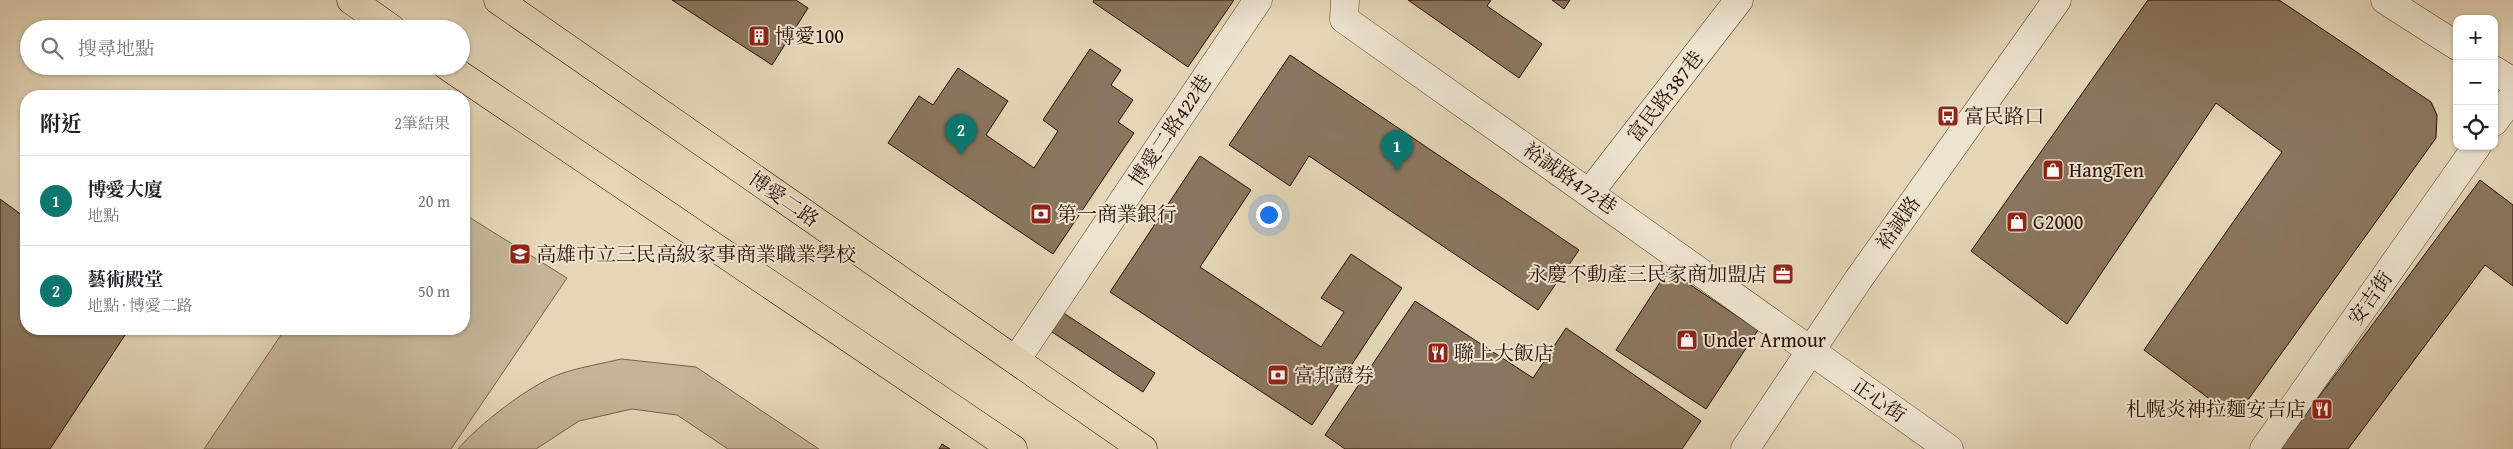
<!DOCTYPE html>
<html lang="zh-TW">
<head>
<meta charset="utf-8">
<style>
	body { margin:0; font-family:"Gentium Book Plus","Noto Serif TC",serif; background:#f2f2f2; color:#202124 }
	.controls { position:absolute; right:15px; top:15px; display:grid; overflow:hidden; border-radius:10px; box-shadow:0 1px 4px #0004 }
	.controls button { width:45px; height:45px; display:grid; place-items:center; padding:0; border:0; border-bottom:1px solid #e0e0e0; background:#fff; color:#202124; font:25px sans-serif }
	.you { position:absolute; left:1268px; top:214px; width:18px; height:18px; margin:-12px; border:4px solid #fff; border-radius:50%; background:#1a73e8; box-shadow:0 0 0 8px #1a73e833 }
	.badge { display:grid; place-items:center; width:32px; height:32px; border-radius:50%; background:#0f766e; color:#fff; font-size:16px; font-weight:700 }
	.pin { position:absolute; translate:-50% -41px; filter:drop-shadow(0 1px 2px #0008) }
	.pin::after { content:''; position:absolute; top:26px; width:18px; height:15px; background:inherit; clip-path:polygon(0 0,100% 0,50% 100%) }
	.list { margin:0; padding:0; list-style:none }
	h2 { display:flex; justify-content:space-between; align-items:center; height:65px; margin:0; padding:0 20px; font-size:21px }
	h2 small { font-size:16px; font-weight:400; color:#757577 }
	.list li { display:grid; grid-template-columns:32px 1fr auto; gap:15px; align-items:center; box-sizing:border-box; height:90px; padding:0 20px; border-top:1px solid #e0e0e0 }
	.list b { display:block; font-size:19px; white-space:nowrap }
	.list p { margin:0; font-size:16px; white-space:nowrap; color:#757577 }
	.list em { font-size:16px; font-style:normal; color:#757577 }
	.icon { flex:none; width:28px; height:28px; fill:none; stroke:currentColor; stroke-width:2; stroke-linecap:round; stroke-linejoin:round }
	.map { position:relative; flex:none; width:2513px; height:449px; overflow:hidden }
	.search { position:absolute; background:#fff; box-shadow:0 1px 4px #0004; left:20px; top:20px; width:450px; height:55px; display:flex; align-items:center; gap:12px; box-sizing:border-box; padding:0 18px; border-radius:28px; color:#757577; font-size:19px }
	.panel { position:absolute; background:#fff; box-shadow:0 1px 4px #0004; left:20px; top:90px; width:450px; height:245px; border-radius:20px }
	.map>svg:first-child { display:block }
	.green { fill:#c4b498; stroke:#76614c }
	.building { fill:#8a7660; stroke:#280e01 }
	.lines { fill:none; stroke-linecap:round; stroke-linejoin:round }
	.minor-casing { stroke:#57402e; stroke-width:29 }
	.major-casing { stroke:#280e01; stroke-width:29 }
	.minor { stroke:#ede4d0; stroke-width:28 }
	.major { stroke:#e4d6b7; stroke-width:28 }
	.labels { text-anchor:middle; stroke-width:4; stroke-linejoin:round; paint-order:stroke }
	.poi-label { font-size:20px; fill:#280e01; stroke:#ede4d0; text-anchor:start }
	.street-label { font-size:20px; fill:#280e01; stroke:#ede4d0 }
</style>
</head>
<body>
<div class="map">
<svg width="2513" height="449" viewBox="0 0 2513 449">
	<rect width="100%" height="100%" fill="#e4d6b7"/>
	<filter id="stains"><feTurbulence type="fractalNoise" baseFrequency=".004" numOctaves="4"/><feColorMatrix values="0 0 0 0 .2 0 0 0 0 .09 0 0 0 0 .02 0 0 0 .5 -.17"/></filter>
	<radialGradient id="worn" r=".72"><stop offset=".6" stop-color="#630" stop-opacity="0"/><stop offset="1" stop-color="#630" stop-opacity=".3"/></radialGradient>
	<path class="green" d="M464,214L567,278L451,449H204L285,329H464Z
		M621,359L696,367L819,449H728L677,415L632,409L579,421L536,449H458C478,425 531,384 560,374C580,367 601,364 621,359Z"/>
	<path class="building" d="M672,0H796L808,8L772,65Z
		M1094,0H1234L1188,67L1093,2Z
		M1408,0H1491L1487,6L1542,44L1519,78Z
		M1552,0H1570L1564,9Z
		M2148,0H2279L2431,102L2437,115L2436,138L2235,418L2144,350L2282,152L2216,103L2067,324L1971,251Z
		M1090,49L1121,70L1111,85L1133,100L1118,122L1134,133L1053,254L888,143L919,96L933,105L958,68L1008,101L986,135L1034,168L1058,131L1043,120Z
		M1290,55L1579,250L1538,310L1309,156L1290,186L1229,145Z
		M1200,156L1251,190L1200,267L1321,347L1344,312L1321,298L1351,254L1402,288L1312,425L1110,292Z
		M2480,180L2513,205V286L2485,265L2348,449H2280Z
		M0,199L26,218V329H129L50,449H0Z
		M1668,270L1758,330L1706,409L1616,350Z
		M1415,301L1533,378L1566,328L1701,421L1682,449H1345L1325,435Z
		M1062,312L1155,373L1143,392L1049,330Z
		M942,444L950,449H939Z"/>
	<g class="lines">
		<g class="minor-casing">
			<path id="minor" d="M1345,0L1344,19L1949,449
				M2385,0L2457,46
				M2494,70L2513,82
				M2494,122L2513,96
				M1590,192L1739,0
				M1016,360L1258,0
				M1745,449L1858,280L2057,0
				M2264,449L2477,146"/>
		</g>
		<g class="major-casing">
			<path id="major" d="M351,0L392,29
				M498,0L1143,449
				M447,66L1013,449"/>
		</g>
		<use href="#minor" class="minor"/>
		<use href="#major" class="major"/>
	</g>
	<defs>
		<g id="building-square" transform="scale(1.125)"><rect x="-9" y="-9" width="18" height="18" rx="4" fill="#8f2418" stroke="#ede4d0"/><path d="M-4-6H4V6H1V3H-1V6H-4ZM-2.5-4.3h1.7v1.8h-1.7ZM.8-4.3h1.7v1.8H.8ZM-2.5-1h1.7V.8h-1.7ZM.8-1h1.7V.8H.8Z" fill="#fff"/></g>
		<g id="bus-square" transform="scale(1.125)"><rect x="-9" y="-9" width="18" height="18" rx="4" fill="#8f2418" stroke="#ede4d0"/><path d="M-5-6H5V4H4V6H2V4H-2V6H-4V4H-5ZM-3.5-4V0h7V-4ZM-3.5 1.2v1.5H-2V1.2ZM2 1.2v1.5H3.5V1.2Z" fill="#fff"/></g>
		<g id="shop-square" transform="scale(1.125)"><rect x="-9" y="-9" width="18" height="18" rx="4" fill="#8f2418" stroke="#ede4d0"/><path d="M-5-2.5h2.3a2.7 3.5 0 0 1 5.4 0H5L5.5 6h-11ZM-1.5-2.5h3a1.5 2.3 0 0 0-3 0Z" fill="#fff"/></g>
		<g id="bank-square" transform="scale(1.125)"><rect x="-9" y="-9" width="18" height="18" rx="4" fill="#8f2418" stroke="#ede4d0"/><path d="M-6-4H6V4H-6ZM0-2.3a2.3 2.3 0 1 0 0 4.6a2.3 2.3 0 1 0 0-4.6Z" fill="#fff"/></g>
		<g id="school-square" transform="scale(1.125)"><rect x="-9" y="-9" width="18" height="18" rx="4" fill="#8f2418" stroke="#ede4d0"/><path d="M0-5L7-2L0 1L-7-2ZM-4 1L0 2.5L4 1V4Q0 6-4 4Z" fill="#fff"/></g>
		<g id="office-square" transform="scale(1.125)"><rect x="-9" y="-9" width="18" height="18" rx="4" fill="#8f2418" stroke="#ede4d0"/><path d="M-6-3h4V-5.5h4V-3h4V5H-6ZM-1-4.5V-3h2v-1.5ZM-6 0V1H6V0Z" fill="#fff"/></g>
		<g id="restaurant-square" transform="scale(1.125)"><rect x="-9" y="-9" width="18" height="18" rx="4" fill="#8f2418" stroke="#ede4d0"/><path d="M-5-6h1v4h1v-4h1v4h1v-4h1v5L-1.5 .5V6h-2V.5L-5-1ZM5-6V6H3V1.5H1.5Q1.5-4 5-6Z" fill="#fff"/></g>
	</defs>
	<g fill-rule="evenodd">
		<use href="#building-square" x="759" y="36"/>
		<use href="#bus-square" x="1948" y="116"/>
		<use href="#shop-square" x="2053" y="170"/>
		<use href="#bank-square" x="1041" y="214"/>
		<use href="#shop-square" x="2017" y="222"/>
		<use href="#school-square" x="520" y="254"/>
		<use href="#office-square" x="1783" y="274"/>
		<use href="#shop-square" x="1687" y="340"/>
		<use href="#restaurant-square" x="1438" y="353"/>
		<use href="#bank-square" x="1278" y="375"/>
		<use href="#restaurant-square" x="2322" y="409"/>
	</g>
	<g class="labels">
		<g class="poi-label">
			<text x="775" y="43">博愛100</text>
			<text x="1964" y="123">富民路口</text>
			<text x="2069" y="177">HangTen</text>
			<text x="1057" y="221">第一商業銀行</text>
			<text x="2033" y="229">G2000</text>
			<text x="536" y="261">高雄市立三民高級家事商業職業學校</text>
			<text x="1767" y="281" text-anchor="end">永慶不動產三民家商加盟店</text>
			<text x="1703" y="347">Under Armour</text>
			<text x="1454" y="360">聯上大飯店</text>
			<text x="1294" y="382">富邦證券</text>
			<text x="2306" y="416" text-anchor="end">札幌炎神拉麵安吉店</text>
		</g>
		<g class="street-label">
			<text transform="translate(1665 96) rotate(-52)" y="7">富民路387巷</text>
			<text transform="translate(1170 130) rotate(-56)" y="7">博愛二路422巷</text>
			<text transform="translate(1570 178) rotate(35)" y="7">裕誠路472巷</text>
			<text transform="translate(784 199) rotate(35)" y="7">博愛二路</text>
			<text transform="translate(1898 223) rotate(-55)" y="7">裕誠路</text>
			<text transform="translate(2370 298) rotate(-55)" y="7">安吉街</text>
			<text transform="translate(1879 400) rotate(35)" y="7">正心街</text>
		</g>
	</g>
	<rect width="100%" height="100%" filter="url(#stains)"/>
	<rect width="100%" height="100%" fill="url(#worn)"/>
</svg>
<div class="controls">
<button>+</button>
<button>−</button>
<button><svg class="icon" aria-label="locate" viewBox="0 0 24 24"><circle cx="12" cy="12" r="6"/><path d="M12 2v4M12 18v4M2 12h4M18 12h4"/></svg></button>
</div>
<div class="you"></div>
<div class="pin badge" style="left:1397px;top:171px">1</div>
<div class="pin badge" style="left:961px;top:155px">2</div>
<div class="search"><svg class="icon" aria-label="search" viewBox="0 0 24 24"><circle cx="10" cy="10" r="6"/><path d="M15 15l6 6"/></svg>搜尋地點</div>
<section class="panel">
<h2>附近<small>2筆結果</small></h2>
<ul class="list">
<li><span class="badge">1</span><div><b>博愛大廈</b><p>地點</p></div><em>20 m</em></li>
<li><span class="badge">2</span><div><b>藝術殿堂</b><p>地點 · 博愛二路</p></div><em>50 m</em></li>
</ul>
</section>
</div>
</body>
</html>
